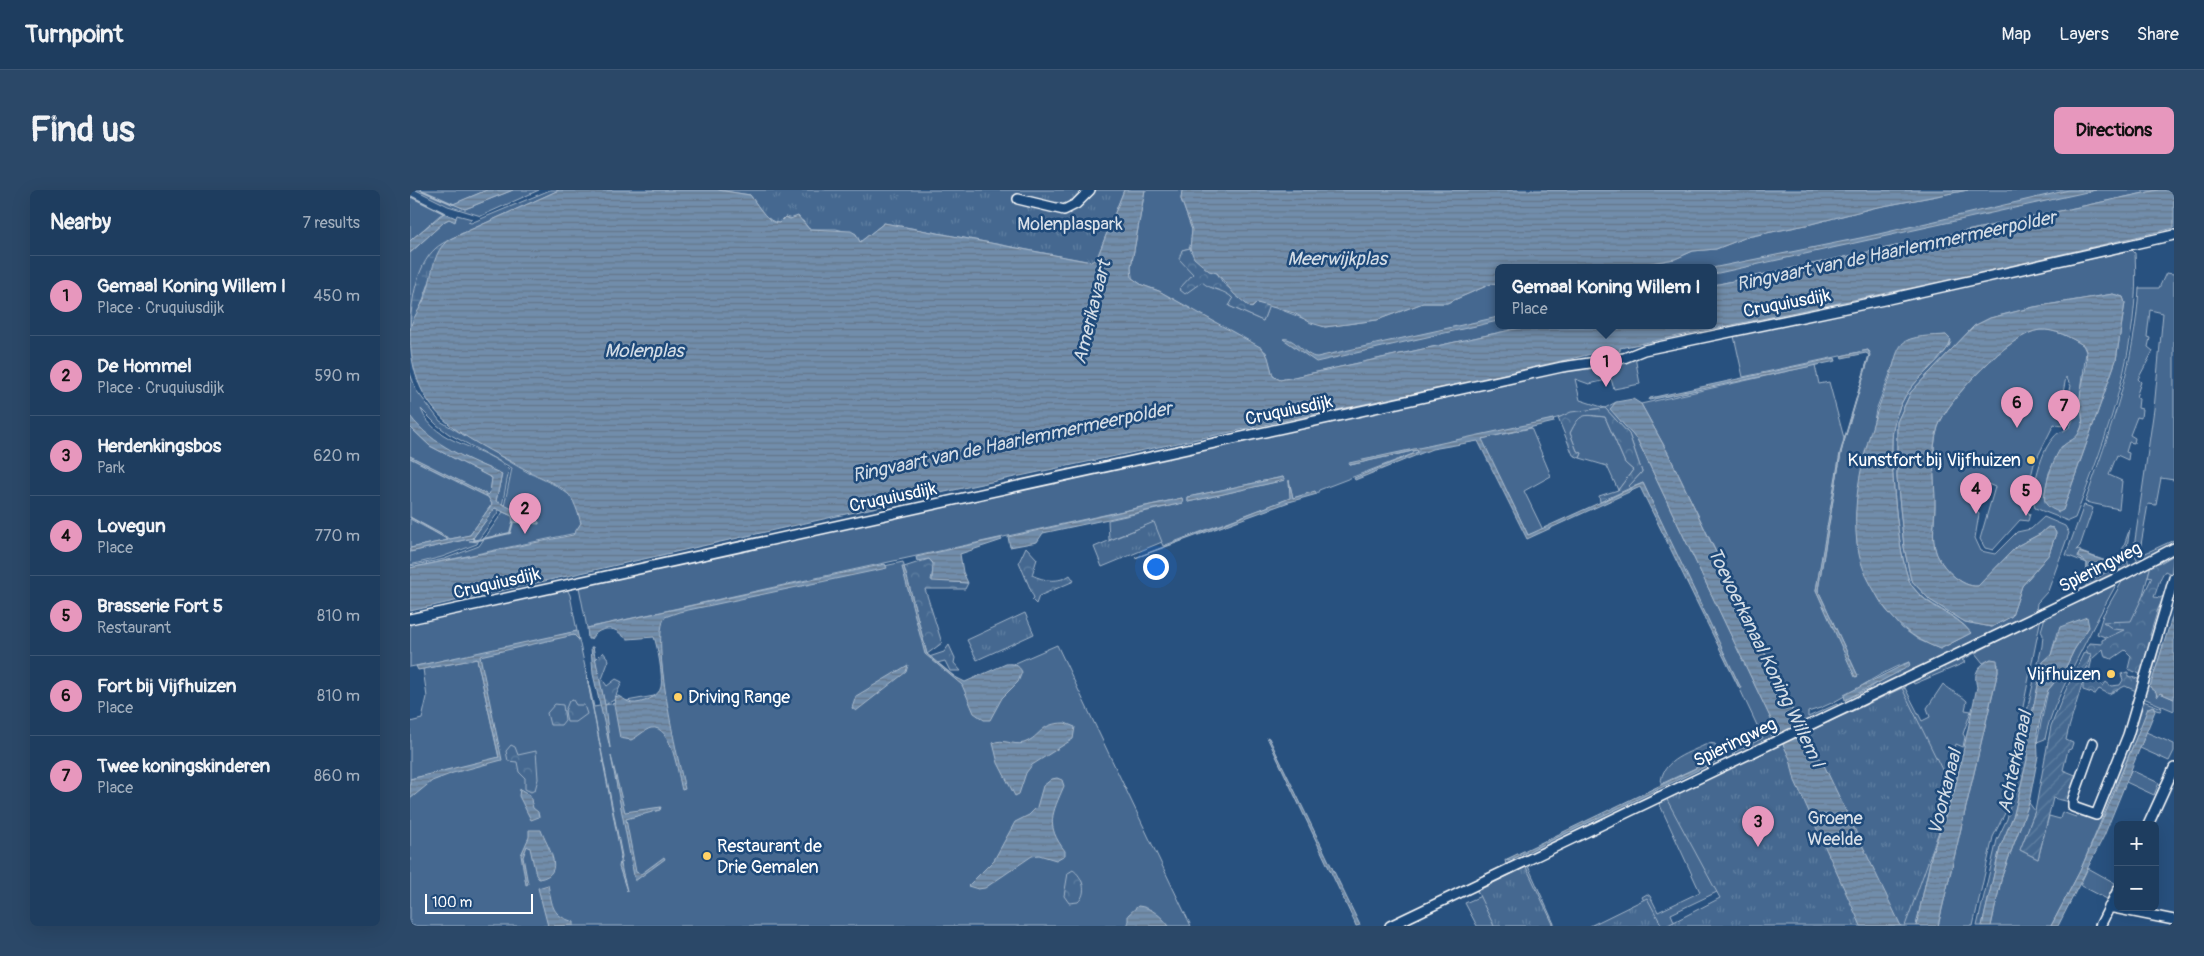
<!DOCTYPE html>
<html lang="en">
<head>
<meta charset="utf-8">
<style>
	body { margin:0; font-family:Pangolin,sans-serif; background:#2b4868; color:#f1f3f6 }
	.controls { position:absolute; right:15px; bottom:15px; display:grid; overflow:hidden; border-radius:8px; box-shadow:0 5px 20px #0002 }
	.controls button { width:45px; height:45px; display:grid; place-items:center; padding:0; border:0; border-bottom:1px solid #3c5674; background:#1e3d5f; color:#f1f3f6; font:25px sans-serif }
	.scale { position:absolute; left:15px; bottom:12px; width:108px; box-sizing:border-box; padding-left:5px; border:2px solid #fff; border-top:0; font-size:14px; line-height:18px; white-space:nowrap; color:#fff; -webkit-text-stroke:4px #1f4a7a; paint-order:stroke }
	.you { position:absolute; left:745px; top:376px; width:18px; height:18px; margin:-12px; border:4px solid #fff; border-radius:50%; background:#1a73e8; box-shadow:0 0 0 8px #1a73e833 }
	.badge { display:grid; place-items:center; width:32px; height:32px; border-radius:50%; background:#e797bd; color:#111; font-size:16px; font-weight:700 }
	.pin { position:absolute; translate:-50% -41px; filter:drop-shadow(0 1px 2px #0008) }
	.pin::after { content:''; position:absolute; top:26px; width:18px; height:15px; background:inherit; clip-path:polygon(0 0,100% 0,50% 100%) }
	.popup { position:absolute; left:1085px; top:74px; width:222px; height:65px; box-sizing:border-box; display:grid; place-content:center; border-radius:8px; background:#1e3d5f; filter:drop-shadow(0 1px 4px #0005); font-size:16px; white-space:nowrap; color:#a1aebd }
	.popup b { font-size:19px; color:#f1f3f6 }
	.popup::after { content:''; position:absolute; left:50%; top:100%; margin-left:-10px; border:10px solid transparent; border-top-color:#1e3d5f }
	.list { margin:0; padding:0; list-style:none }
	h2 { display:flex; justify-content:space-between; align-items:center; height:65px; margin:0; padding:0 20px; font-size:21px }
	h2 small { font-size:16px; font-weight:400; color:#a1aebd }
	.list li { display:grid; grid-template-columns:32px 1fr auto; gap:15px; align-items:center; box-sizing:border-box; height:80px; padding:0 20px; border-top:1px solid #3c5674 }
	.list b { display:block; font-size:19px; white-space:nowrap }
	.list p { margin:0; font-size:16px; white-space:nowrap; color:#a1aebd }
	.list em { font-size:16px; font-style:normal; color:#a1aebd }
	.map { position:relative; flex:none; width:1764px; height:736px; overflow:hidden; border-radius:8px }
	header { display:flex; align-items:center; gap:30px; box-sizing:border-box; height:70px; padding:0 25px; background:#1e3d5f; border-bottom:1px solid #3c5674 }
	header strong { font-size:24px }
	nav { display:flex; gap:28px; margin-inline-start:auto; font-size:18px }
	.intro { display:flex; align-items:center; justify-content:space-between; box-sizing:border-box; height:120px; padding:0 30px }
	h1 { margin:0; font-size:35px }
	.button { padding:12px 22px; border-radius:8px; background:#e797bd; color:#111; font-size:18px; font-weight:700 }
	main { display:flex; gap:30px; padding:0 30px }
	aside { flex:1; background:#1e3d5f; border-radius:8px; box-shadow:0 5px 20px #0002 }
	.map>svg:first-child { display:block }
	.grass { fill:#446890; stroke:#a2b4c8; fill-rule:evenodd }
	.forest { fill:url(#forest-crowns); stroke:#a2b4c8; fill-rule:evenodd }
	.wetland { fill:url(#wetland-marsh); stroke:#a2b4c8 }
	.park { fill:url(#park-tufts); stroke:#a2b4c8 }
	.garden { fill:url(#garden-furrows); stroke:#a2b4c8 }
	.water { fill:url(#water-rules); stroke:#aabbcd }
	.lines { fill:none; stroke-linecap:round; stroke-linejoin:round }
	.stream { stroke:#aabbcd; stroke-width:2 }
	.minor-casing { stroke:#fff; stroke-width:12 }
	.minor { stroke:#1f4a7a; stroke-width:9 }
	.poi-dot { fill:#ffd166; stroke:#1f4a7a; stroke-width:2 }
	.labels { text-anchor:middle; stroke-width:5; stroke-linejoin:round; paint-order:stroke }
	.park-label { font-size:18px; fill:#dae1e9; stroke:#1f4a7a }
	.street-label { font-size:18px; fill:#fff; stroke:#1f4a7a }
	.poi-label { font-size:18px; fill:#fff; stroke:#1f4a7a; text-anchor:end }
	.water-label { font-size:19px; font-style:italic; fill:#d4dde6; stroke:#1f4a7a }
</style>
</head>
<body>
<header>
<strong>Turnpoint</strong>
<nav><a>Map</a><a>Layers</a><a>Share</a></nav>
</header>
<div class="intro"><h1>Find us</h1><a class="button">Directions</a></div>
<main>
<aside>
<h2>Nearby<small>7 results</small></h2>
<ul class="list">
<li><span class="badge">1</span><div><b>Gemaal Koning Willem I</b><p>Place · Cruquiusdijk</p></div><em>450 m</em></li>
<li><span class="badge">2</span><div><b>De Hommel</b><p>Place · Cruquiusdijk</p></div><em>590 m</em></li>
<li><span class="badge">3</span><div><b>Herdenkingsbos</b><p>Park</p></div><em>620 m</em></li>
<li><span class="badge">4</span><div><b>Lovegun</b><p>Place</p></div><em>770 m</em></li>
<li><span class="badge">5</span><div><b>Brasserie Fort 5</b><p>Restaurant</p></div><em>810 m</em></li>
<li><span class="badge">6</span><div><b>Fort bij Vijfhuizen</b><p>Place</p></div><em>810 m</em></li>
<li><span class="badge">7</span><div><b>Twee koningskinderen</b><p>Place</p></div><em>860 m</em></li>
</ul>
</aside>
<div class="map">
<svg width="1764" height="736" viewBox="0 0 1764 736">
	<defs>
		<pattern id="forest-crowns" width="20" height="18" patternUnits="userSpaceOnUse" patternTransform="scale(1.25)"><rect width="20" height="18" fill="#446890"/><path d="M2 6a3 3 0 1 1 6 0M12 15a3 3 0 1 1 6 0" fill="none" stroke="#607fa1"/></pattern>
		<pattern id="wetland-marsh" width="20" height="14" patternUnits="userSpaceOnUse" patternTransform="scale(1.25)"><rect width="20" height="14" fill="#446890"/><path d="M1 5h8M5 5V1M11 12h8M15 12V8" fill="none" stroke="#607fa1"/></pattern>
		<pattern id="park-tufts" width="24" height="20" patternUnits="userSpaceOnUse" patternTransform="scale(1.25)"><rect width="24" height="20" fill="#446890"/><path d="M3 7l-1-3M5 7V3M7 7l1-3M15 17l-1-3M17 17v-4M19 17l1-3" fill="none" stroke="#607fa1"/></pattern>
		<pattern id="garden-furrows" width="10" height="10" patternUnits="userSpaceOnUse" patternTransform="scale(1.25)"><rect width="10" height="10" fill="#446890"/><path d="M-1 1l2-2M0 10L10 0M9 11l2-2" fill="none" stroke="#607fa1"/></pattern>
		<pattern id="water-rules" width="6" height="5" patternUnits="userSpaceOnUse" patternTransform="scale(1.25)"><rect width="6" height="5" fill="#718dab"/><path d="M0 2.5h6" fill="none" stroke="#64768a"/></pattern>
	</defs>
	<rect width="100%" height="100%" fill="#28517f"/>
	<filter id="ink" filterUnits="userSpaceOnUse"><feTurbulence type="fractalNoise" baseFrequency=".02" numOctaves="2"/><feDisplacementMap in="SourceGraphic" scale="10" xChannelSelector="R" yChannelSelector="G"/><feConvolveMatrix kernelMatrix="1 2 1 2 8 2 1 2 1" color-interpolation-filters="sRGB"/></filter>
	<g filter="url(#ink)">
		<path class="grass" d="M6,0H77L44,14L55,19L103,0H129L71,26L38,16Z
			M140,0H149L40,49C21,61 23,89 15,108C10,119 5,129 0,140V63L35,31L39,29L45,31L47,25L62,29L58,32L61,33Z
			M735,0H772L771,9L782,40L780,58L772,60L784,84L769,99L775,103L792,91C802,101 815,98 824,109L819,116L853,131L859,115L915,137L967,130L1013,113H1037L1081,94L1088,95V136H1119L870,190L863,186L856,162L749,101L732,95L722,88L721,77Z
			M1558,0H1748L1304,95V78H1210L1265,69L1283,61L1306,59L1337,47L1401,34L1463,18Z
			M0,6L34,23L30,25L0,51Z
			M1722,60L1725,63C1731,154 1698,244 1665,328L1658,331L1625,318L1623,310L1625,302L1630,298L1625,292C1629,277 1633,259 1644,247C1651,238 1658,245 1663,229L1656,214L1661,196L1656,187L1649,224L1655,228L1652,236L1644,234L1624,274L1613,319L1620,324L1618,331L1610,330L1583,360L1575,358L1570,349L1585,297L1571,291H1565L1563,318L1569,324L1565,348L1571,361L1585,364L1607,342L1621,339L1634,327L1655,336L1659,343L1638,401L1627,413L1626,421L1476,492L1437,513L1435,510L1457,500L1499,472C1463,483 1434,513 1398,522V527L1427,514L1429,517L1390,535L1258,263L1231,214L1405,175L1409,194L1419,192L1434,248L1406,400L1446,487L1448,486L1408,400L1431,262L1460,162L1458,160L1333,187L1324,146ZM1703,104L1713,107L1715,113L1706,170L1653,320L1635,311L1634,307L1639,283L1651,257L1667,247L1673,234L1670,209L1676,162L1673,155C1660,147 1645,139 1630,140C1601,142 1537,210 1528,237C1520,263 1525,290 1525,317C1525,331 1521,348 1526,362C1531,377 1552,398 1568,396L1607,356L1630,344L1638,337L1643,338L1646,343L1639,364L1612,396L1602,426L1582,437L1555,432L1520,410L1501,390L1494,357L1487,288V232L1501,202L1564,136L1580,128L1624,117ZM1536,145L1541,152L1539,156C1525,177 1502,190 1491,214C1485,227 1482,240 1482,254C1481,279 1489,378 1502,396C1517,417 1546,422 1561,443L1530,459L1509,450L1492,438L1473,416L1456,385L1447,353L1446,322L1466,220L1490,158L1498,150Z
			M1756,83L1764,84V290L1751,288L1746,315L1738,314L1729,366L1764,350V356L1740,368L1728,371L1723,362L1724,357L1744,219L1753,123L1740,120L1737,147L1740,148L1738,157L1743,161L1728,189L1731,192L1726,207L1729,209L1728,218L1732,219L1731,228L1727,227L1720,245L1725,248L1724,253L1719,252L1716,262L1719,263L1718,270L1707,265L1699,285L1712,291L1709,319L1675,312C1700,241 1725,174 1729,98H1749Z
			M1225,167L1230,194L1204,199L1201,189L1179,194L1165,189L1170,210L1195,218L1206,212L1201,219L1228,251L1365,537L1367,542L1361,545L1363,548L1322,568L1323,563L1353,548L1233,293L1220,298L1219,296L1232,282L1219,244L1195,218C1167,220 1144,230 1117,236C1058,249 999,260 940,275L1007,260L1008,262L909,300L907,304L904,302L883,308L879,291L881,308L753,356L743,333L699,350L698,330L773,313L772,308L177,438L169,397L171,394L620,295L723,276L929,228ZM873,287L874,290L778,312V307Z
			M0,183L6,200L30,231L119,283L145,295L161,306L167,317L171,333L166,343L0,378V376L34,369L69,356L93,322L102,326L104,332L117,334L104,321L94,317L102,278L39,244L27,235L11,219C25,256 76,255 99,280L92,316L86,311L92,284C69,274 9,251 0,226C0,217 0,193 0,183Z
			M1175,225L1195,227L1215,273L1223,280L1208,300L1197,276L1170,268L1172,263L1167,261L1160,243L1167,229Z
			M0,237L20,256L82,288L80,304L78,305L0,267Z
			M1121,238L1141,286L1114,301L1133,340L1118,345L1071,249Z
			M0,268L78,307L82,314L60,345L40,349L0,328Z
			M1674,315L1683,318L1670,356L1666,360L1669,359L1671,362L1707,375L1720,338L1716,363L1719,378L1676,398L1677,373L1656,365Z
			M85,318L89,319L87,324L69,349L59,351L68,352L67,354L32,367L0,375V362L63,348Z
			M0,329L39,350L0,358Z
			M493,372L517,464L555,495L647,455L781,736H0V591L91,569L69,465L73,463L0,477V431L156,397L160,405L167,441L110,455L164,445L169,450L184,517L255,504L246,425Z
			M1741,375L1719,456L1687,444L1693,425L1713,390Z
			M1707,393C1690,423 1675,453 1660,483C1650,505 1639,526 1635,549L1627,552L1638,500L1654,481L1664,460L1679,437L1647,442L1641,465L1633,472L1618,543L1617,570L1604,624L1590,658L1572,736H1567L1587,650L1597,629L1612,568L1613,538L1632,456L1633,445L1631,441L1635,427Z
			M1631,428L1612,522L1608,568L1595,623L1583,647L1563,736H1528L1588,481V474L1581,469L1573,473L1565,463Z
			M67,469L89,568L0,589V532L12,529L17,507L13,479Z
			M1746,480L1740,497L1747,502L1746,506L1750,503L1764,509V521L1731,507L1739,482Z
			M1493,494L1512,531L1520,527L1517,518L1533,494C1540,502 1549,503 1557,511L1555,520L1561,521L1553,544L1555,547L1553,557L1546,554L1542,569L1551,572L1534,635L1522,663L1506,736H1491L1401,542L1470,508Z
			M1733,511L1752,518L1750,521L1746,520L1743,516L1723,555L1670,681L1641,736H1581L1592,686L1619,613L1625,621L1610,660L1628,669L1639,626L1650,629L1652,622L1666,627L1668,622L1686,628L1732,517Z
			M1736,542L1764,554V561L1759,571L1730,558Z
			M1299,553L1305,554L1310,564L1307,568L1251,594C1251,569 1280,563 1299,553Z
			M1721,580L1749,593L1744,605L1716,592Z
			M1296,591L1309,701L1261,724L1266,736H1247L1232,707L1237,704L1240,706L1248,722L1290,702L1249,613Z
			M1247,599V603L1229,613L1096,675L1095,670L1098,671Z
			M1118,676L1145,736H1067L1055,713L1071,706L1068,700Z
			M1678,678L1705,693L1697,709L1670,695Z"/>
		<path class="forest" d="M780,58C786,70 794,80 807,83L813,93L842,118L847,113L859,115L853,131L819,116L823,109C815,99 802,101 792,92L775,104L769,99L783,84L769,69L772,60Z
			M1195,218L1219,244L1232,282L1219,296L1220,298L1190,312L1189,306L1208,300L1223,280L1215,273L1195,227C1173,224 1170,223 1160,243L1167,261L1172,263L1170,268L1163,265L1148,228L1161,222Z
			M616,357L627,369L622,385C634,391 649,393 660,385L664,391L629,406L626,414L622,410L624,408L609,372Z
			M1764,365L1761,384L1755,381C1749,388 1748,398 1744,407L1750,408L1755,405L1748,419L1740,445L1748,449L1753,456L1746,480L1739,482L1733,504L1715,496L1699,504L1689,499L1685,504L1673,500V491L1679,465L1676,460L1680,453L1692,454V450L1714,440L1703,439L1693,432L1721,431L1742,387L1738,386L1741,375L1752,372ZM1693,459L1695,467L1702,469L1715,460L1721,466L1718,479L1730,484L1728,489L1718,486V482L1711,484L1713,490L1710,495L1701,496L1696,492L1693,496L1678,486L1682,469Z
			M519,369L524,375L521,390L558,393L555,399H515L532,453L517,464L494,377Z
			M539,455L545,468L544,473L551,481H540L535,471L527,473L519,467L534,462Z
			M1562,460L1565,463L1552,470L1555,472L1552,474L1504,494L1503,492L1496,494L1494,499L1493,494Z
			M193,462L199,470L192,489L197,496L206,489L212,492L204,510L195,515L185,470Z
			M163,510L166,515H174L177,524L166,532H157L155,521L159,511Z
			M145,514L153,515L155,530L151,535H140L137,523Z
			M101,555L105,557L108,565L126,561L128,589L125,600L121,602L115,599V588L109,582L107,572L98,571L96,561Z
			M663,680C673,687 678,703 668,712L659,713L654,706L658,683Z"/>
		<path class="wetland" d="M53,43L31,60L0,146C0,119 5,76 26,58C33,52 45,47 53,43Z"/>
		<path class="park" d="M308,0H714L687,68L682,72L474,33L450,52L446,44L426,39H399L393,31L375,27L369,33C357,33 347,14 340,5Z
			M744,332L752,352L692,377L684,357Z
			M615,423L624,444L567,470L557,450Z
			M1492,498L1543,602L1495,736H1256L1310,708L1256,608Z
			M1116,677L1144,736H1084L1067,701Z
			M1237,708L1252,736H1180Z"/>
		<path class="garden" d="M1674,462L1681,464L1658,541L1656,550L1663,553L1661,559L1658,560L1653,580L1668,586L1660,612L1643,608L1628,669L1610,660L1625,621L1641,536L1654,504Z"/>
		<path class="water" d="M77,0H103L55,19L43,14Z
			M149,0H308L340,5C347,14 357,33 369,33L375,27L380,29L388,26L399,39L441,41L446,44L450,52L474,33L681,72L687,68L714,0H735L721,77L722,88L732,95L749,101L852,158L858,167L863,186L870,190L1119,136H1304V95L1748,0H1764V38L1545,89L1210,158V161L1200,164L1199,160L1060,192L562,296L0,421V378L163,345L171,333C161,297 154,299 122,283H119L120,282C56,246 0,230 0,141C1,129 11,118 15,107C23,88 21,61 40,49Z
			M772,0H1558L1463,18L1401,34L1337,47L1306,59L1283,61L1265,69L1210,78H1088V95L1081,94L1037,113H1013L967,130L915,137L901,133L884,123L847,113L841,118L824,104L807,83L799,81L784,68L780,58L782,40L771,9Z
			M1659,0H1686L1304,84V78H1302L1460,46Z
			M34,23L46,28L45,32L39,29L35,31L0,63V51L3,48Z
			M1703,104L1713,107L1715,113L1706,170L1653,320L1649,322C1644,320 1639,318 1636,314C1630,305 1645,262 1653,256C1659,250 1666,250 1670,241C1675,230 1671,223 1670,211C1669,197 1683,166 1673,155C1660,147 1645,139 1630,140C1601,142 1537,210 1528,237C1520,262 1525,288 1525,313C1525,329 1521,347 1526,362C1531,377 1552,398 1568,396L1607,356L1630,344L1638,337L1643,338L1646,343L1639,364L1612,396L1602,426L1582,437L1555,432L1520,410L1501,390L1494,357L1487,288V232L1501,202L1564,136L1580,128L1624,117Z
			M1088,127V131L906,172L873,149C884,146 895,167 907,167Z
			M1536,145L1541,150L1539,156C1525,177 1502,190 1491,214C1485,227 1482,240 1482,254C1481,280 1489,378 1502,396C1517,418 1546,423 1561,443L1530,459C1503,449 1484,433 1469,409C1461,395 1452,380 1449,364C1437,311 1459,239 1479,190C1483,180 1485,162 1492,154C1500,145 1524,146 1536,145Z
			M1458,160L1460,165L1431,262L1408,400L1448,486L1445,487L1406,400L1430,263L1459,165L1456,163L1432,168L1431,166Z
			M1425,168L1426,171L1239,210L1240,208Z
			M1223,209L1231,214L1258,263L1396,549L1412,571L1491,736H1451L1385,591L1380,569L1228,251L1200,219L1206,212Z
			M0,226C23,256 58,269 92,284L86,311L129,332V334L103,332L102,326L85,318L63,348L0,362V358L38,350L0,327L40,349L60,345L82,314L78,307L0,268V266L78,305L80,303L82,288L20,256L0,237Z
			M1143,229L1144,232L1072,249L1118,345L1233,293L1331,498H1329L1230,297L1117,349L1068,251L1022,259L945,290L944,288L1008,262L1007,260L940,275L939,273Z
			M873,287L875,290L778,312V307Z
			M879,290L883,308L905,301L907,304L879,312L725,368L880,308Z
			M772,308L773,313L633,343L627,352L600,357L598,347Z
			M591,348L592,350L550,364L553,382L558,393L522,391L523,373L519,369L507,371L506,367Z
			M1669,362L1704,374L1705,376L1687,388L1677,390V373L1668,367Z
			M475,374L477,378L269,422L255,427C240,449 268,570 275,599L272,600C268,585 262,534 241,538C234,540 228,547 221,550L210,548L204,515L205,507L208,506C213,508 217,512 222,513C231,514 249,507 251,497C253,486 248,458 244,447L218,449C213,447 211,444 207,441C198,436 186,440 181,449H178L177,438Z
			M492,377H494L497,387L517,464L543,486L555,492L596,474C603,473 609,475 612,482L608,492L592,508L580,530H574L564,523L552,495L515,464Z
			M1764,421V509L1750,503L1747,507L1746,502L1740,497Z
			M1677,427L1679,437L1664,460L1654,481L1638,500L1635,508L1627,543L1628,566L1619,613L1592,686L1581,736H1572L1590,658L1604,624L1617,570L1618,543L1633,472L1641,465L1650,437Z
			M167,441L169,450L164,445L70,466L92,570L43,583L22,591L0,609V589L89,567L67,469L8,480L6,476Z
			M181,457H183L195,515L200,558L183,484Z
			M1581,469L1587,470L1588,481L1528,736H1506L1522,663L1545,599L1567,497C1563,482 1568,476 1581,469Z
			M1499,472L1500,476L1435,510L1434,505Z
			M498,475L496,482L446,521L442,518L446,506Z
			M175,477L212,666C209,677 215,689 217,701L209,677L211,666Z
			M1743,516L1745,521L1694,646L1648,736H1641L1670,681L1702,608L1738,518Z
			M655,533L665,537L663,549L622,575L616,583L609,604L605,606L588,573L583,553C593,548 603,556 614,553C632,546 629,533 655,533Z
			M857,547L859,548L950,735L946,736L944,731Z
			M201,566L215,622L251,617L250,620L216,629L226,682L231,684L254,667L255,669L225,691Z
			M1307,568L1308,570L1305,572L1098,671L1097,669Z
			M647,588L652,590L654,596C642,624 635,635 655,661V665L646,670L629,665L622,666L575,698L568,699L558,696L584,670L605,632L619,625L627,617L633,596L642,589Z
			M110,599L120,605L123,618L128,622L129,627L121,630L109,606Z
			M119,640H131C136,655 158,684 129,689L126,685L120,658L117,656L113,667L118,694L116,695L111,665L119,647Z
			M138,695C143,717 141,725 164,732V735L138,736L128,698Z
			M728,716C741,717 751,726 759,736H718V725Z"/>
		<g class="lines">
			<path class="stream" d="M11,0L43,14
				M0,6L34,23
				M63,348L64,351L100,343L103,332"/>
			<g class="minor-casing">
				<path id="minor" d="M608,9L654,20L666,14L680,0
					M0,429L1152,177L1214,168L1234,160L1474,110L1764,45
					M1683,553L1663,609V617L1686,625L1718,545L1764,388
					M1738,635L1764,578
					M1699,717L1764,730
					M980,736L1713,385L1764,358
					M1690,736L1708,700"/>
			</g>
			<use href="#minor" class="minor"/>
		</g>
	</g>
	<g class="poi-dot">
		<circle cx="1621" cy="270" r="5"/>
		<circle cx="1701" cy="484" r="5"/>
		<circle cx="268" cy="507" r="5"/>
		<circle cx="297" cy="666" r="5"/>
	</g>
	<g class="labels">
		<g class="park-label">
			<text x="660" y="40">Molenplaspark</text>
			<text x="1425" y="634">Groene<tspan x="1425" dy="21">Weelde</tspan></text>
		</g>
		<g class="street-label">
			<text transform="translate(1377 113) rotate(-11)" y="6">Cruquiusdijk</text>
			<text transform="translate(879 220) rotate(-12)" y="6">Cruquiusdijk</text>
			<text transform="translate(483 307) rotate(-12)" y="6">Cruquiusdijk</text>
			<text transform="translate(1690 377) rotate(-27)" y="6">Spieringweg</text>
			<text transform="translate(87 393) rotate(-13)" y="6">Cruquiusdijk</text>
			<text transform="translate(1325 552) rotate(-26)" y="6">Spieringweg</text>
		</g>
		<g class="poi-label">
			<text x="1611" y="276">Kunstfort bij Vijfhuizen</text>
			<text x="1691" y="490">Vijfhuizen</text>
			<text x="278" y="513" text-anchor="start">Driving Range</text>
			<text x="307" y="662" text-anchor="start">Restaurant de<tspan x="307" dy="21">Drie Gemalen</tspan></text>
		</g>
		<g class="water-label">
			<text transform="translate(1486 60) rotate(-12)" y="7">Ringvaart van de Haarlemmermeerpolder</text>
			<text x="927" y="75">Meerwijkplas</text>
			<text transform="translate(681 122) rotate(-76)" y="7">Amerikavaart</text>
			<text x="234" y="167">Molenplas</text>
			<text transform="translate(602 251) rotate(-12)" y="7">Ringvaart van de Haarlemmermeerpolder</text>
			<text transform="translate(1357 467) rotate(64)" y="7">Toevoerkanaal Koning Willem I</text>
			<text transform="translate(1604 572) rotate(-78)" y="7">Achterkanaal</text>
			<text transform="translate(1534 602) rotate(-76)" y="7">Voorkanaal</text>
		</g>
	</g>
</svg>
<div class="controls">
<button>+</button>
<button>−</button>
</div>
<div class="scale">100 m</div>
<div class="you"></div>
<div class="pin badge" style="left:1196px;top:197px">1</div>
<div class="popup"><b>Gemaal Koning Willem I</b>Place</div>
<div class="pin badge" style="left:115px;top:344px">2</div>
<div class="pin badge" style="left:1348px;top:657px">3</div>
<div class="pin badge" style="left:1566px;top:324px">4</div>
<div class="pin badge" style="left:1616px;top:326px">5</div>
<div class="pin badge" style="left:1607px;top:238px">6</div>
<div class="pin badge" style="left:1654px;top:241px">7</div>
</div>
</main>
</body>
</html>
